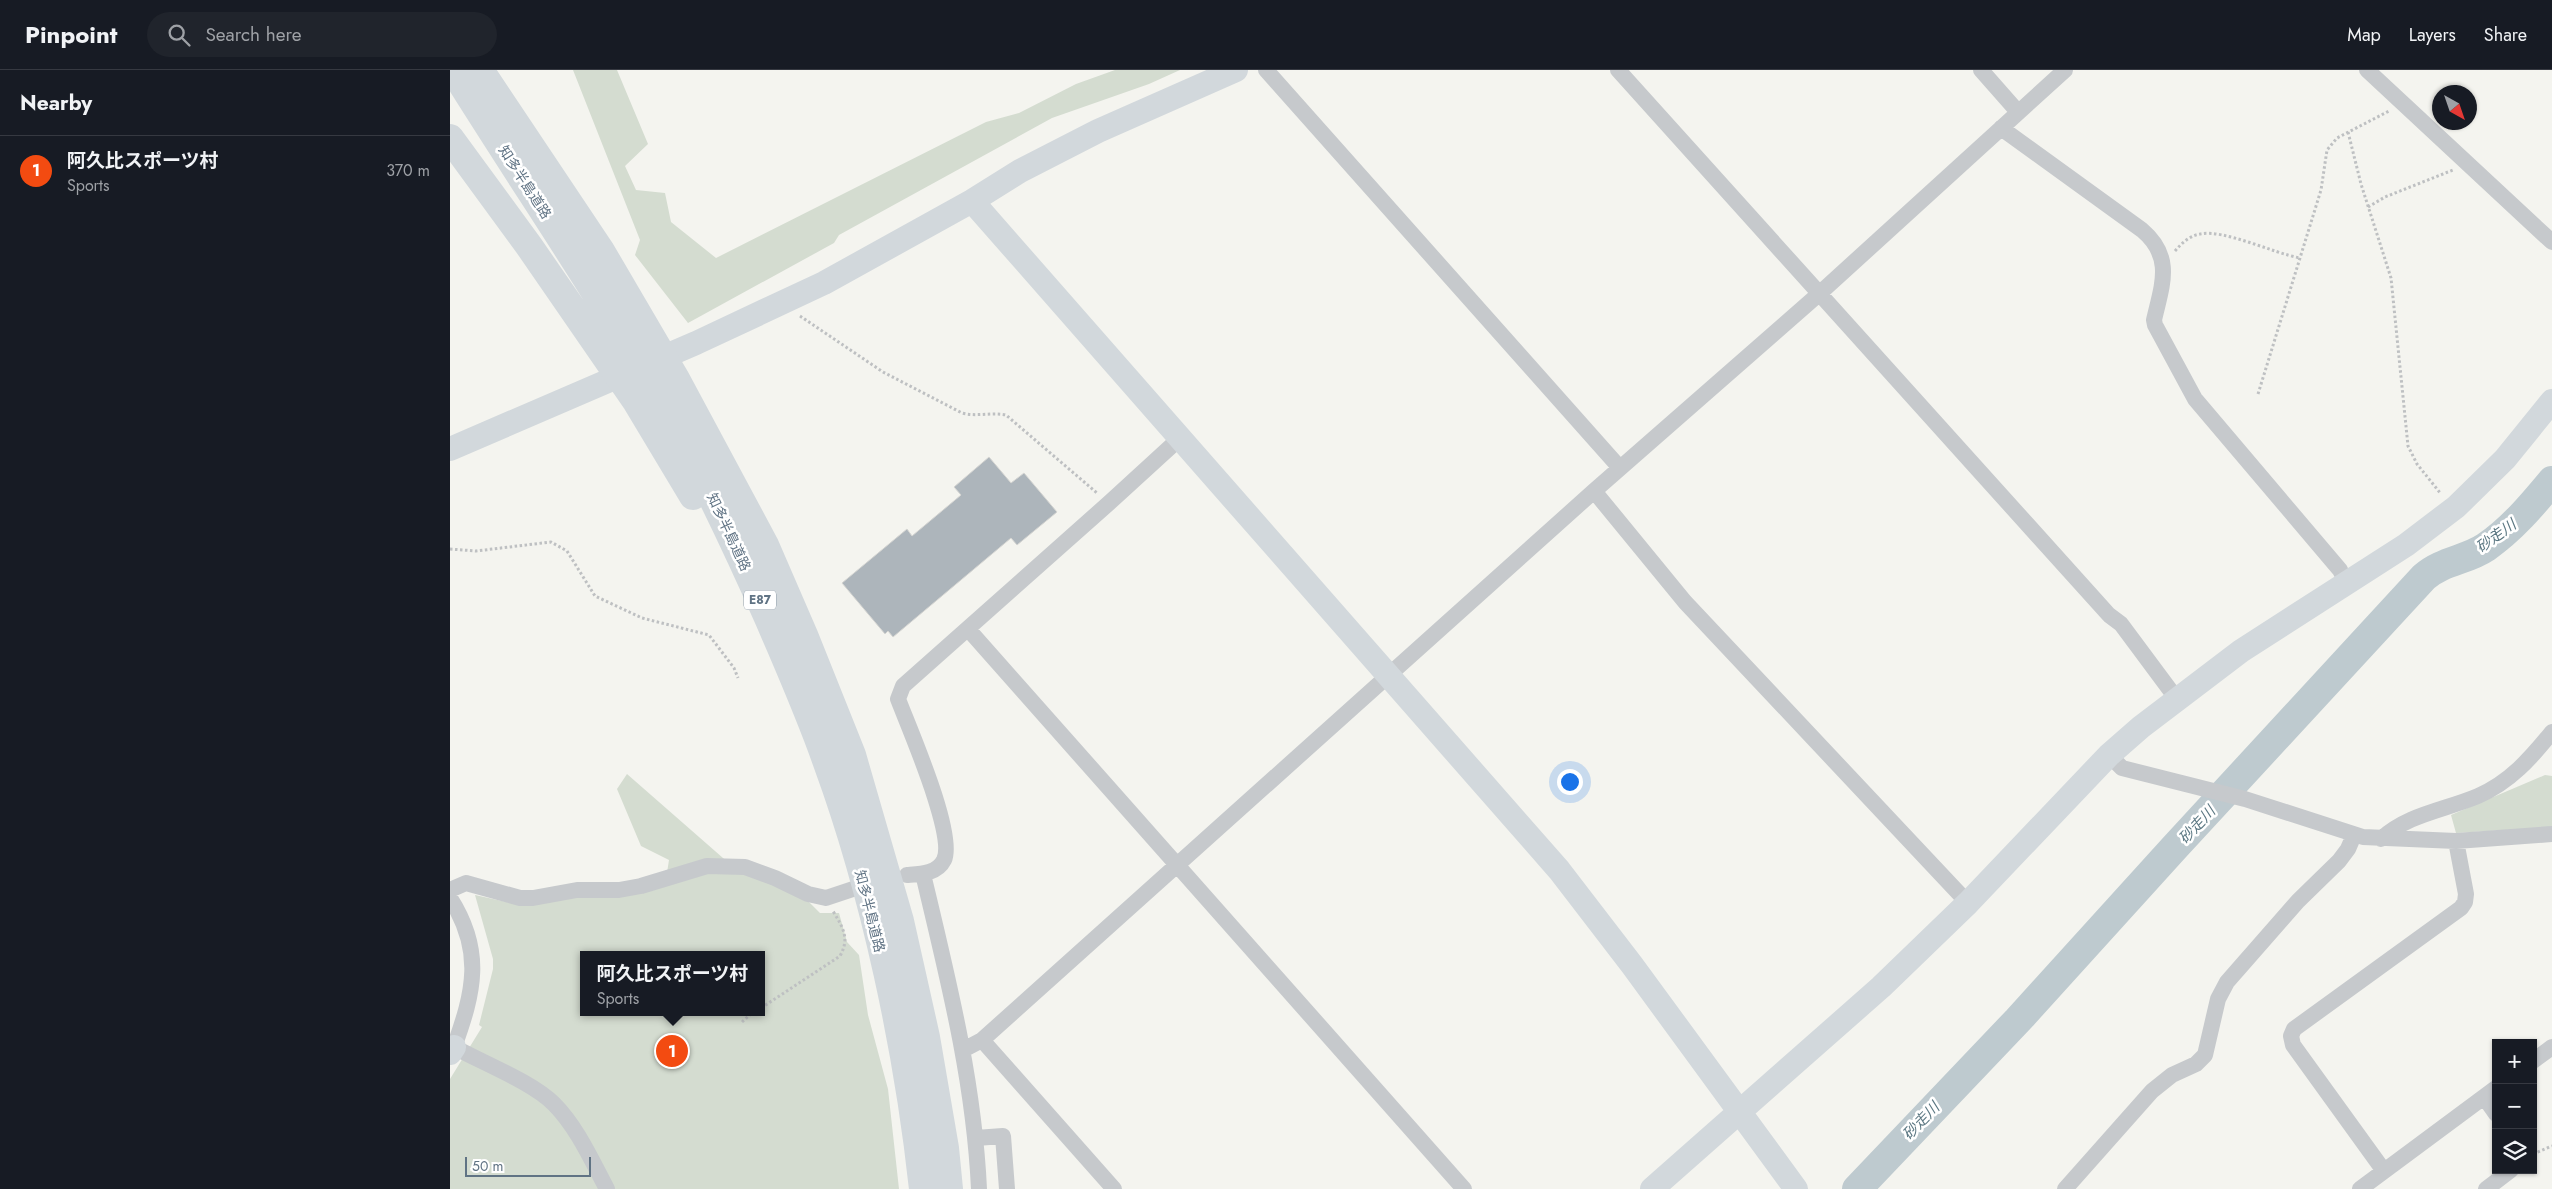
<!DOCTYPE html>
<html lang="en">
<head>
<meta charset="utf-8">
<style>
	body { margin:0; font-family:Jost,"Noto Sans JP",sans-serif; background:#20242c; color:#f1f3f6 }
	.controls { position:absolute; right:15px; bottom:15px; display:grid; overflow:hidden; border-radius:0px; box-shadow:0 1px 4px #0004 }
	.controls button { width:45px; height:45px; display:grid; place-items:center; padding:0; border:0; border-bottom:1px solid #363941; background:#171b24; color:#f1f3f6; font:25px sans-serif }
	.compass { position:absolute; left:1982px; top:15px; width:45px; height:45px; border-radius:50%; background:#171b24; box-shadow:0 1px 4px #0004; rotate:140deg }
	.scale { position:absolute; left:15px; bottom:12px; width:126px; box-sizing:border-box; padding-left:5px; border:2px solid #607384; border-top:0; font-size:14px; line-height:18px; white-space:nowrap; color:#607384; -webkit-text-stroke:4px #fff; paint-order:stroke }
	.you { position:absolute; left:1119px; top:711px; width:18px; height:18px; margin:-12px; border:4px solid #fff; border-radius:50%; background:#1a73e8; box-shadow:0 0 0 8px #1a73e833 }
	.badge { display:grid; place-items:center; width:32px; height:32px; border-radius:50%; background:#f34b11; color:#fff; font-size:16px; font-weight:700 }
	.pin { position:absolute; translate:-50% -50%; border:2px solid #fff; box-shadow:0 1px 5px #0006 }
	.popup { position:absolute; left:130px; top:881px; width:185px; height:65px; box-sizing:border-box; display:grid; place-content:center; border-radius:0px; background:#171b24; filter:drop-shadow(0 1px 4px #0005); font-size:16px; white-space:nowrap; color:#9ea1a6 }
	.popup b { font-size:19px; color:#f1f3f6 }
	.popup::after { content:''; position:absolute; left:50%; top:100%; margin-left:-10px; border:10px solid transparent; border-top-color:#171b24 }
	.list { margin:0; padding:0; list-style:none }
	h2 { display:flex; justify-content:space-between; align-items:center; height:65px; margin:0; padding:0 20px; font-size:21px }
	h2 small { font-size:16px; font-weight:400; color:#9ea1a6 }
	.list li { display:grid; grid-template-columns:32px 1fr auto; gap:15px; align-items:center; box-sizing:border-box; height:70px; padding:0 20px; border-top:1px solid #363941 }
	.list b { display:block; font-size:19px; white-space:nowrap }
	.list p { margin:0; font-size:16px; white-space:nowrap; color:#9ea1a6 }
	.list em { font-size:16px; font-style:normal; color:#9ea1a6 }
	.icon { flex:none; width:28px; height:28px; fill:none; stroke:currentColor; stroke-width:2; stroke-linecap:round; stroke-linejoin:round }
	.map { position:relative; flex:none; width:2102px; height:1119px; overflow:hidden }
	header { display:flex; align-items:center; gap:30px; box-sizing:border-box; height:70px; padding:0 25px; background:#171b24; border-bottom:1px solid #363941 }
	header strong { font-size:24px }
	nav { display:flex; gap:28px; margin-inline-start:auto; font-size:18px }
	.search { width:350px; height:45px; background:#20242c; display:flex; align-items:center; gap:12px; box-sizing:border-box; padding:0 18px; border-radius:28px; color:#9ea1a6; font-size:19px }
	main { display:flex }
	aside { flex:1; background:#171b24 }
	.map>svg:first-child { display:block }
	.green { fill:#d4dcd0; fill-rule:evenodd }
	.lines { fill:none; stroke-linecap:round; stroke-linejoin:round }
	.river { stroke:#becacf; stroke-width:30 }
	.building { fill:#adb5bb; stroke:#d5d5d2 }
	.path { stroke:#bec0c2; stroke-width:3; stroke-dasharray:2.5 2.5; stroke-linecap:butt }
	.street { stroke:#c6c9cc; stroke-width:16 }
	.secondary { stroke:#d2d8dc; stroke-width:24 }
	.highway { stroke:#d2d8dc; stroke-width:28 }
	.labels { text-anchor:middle; stroke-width:5; stroke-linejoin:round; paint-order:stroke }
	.shield { fill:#fff; stroke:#909da9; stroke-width:1 }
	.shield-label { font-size:12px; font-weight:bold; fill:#607384 }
	.street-label { font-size:14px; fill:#607384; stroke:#fff }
	.water-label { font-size:15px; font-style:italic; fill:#5b7782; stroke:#fff }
</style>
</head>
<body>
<header>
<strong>Pinpoint</strong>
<div class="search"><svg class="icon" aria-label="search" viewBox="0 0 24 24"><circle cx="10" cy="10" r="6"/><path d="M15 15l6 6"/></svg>Search here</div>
<nav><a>Map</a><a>Layers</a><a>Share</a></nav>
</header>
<main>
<aside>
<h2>Nearby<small></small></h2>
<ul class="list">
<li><span class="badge">1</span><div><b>阿久比スポーツ村</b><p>Sports</p></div><em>370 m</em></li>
</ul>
</aside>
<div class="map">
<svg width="2102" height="1119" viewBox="0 0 2102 1119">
	<rect width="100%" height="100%" fill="#f4f4ef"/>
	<path class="green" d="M123,0H167L198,74L175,96L186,120L215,123L221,152L266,188L536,52L569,43L626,14L665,0H730L699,14L602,48L389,165L384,173L238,253L185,185L190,170Z
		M177,704L281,795L359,832L370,843H389L397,872L409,885L418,945L438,1019L449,1119H0V1009L32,957L29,955L43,899V889L25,825L61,833L216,809L219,790L191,776L167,719ZM133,885H311V942H133Z
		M2095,705L2102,706V757L2006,763L2001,745Z"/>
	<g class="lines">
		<path class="river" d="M1407,1119L1568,950L1724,778L1974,507C1992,491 2017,490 2036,477C2062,459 2082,435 2102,411"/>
	</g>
	<path class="building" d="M539,387L561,413L574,403L607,442L567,475L561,468L443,567L438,561L435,564L392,513L457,459L462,466L511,425L504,417Z"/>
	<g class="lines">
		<path class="path" d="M1898,62L1911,114L1941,208L1958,376L1967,394L1991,424
			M1918,137L1935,127L2003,100
			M1725,181C1732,173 1739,166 1750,164C1774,159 1823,183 1850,188
			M350,246L433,302L512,343C527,347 541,342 556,345L647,423
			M1808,324L1871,120L1877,80L1887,68L1939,41
			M0,479L26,481L101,472L117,481L145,526L192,548L259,565L284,598L288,608
			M311,938L390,886C400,868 393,858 383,841
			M292,952L303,942
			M2083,1084L2102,1076"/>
		<path class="street" d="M816,0L1170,398
			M1168,0L1659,545L1671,554L1726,628
			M1531,0L1568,42
			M1917,0L2102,172
			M1551,58L1692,160C1724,187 1712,215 1704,250L1705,255L1745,329L1890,500L1896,512
			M1144,421L1235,532L1518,833
			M518,559L1014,1119
			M1659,685L1672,698L1795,729L1913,767L2006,771L2102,764
			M1931,769C1958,744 1995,740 2028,726C2060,712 2081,688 2102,662
			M473,804C498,909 524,1011 529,1119
			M457,805C470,804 487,804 494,790C506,765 459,658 448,629L453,616L659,433L729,369
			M0,820L16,813L70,828H83L127,820H169L191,816L257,796L295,797L325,808L358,824L376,828L403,819
			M0,828C34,881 24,922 4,977C33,993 82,1012 104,1034C127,1057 142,1091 157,1119
			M532,970L664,1119
			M513,980L532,970L1144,421L1370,223L1615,0
			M2083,991L2102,977
			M2034,1027L2046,1044
			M526,1068L553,1066L557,1119
			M1934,1101L1843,975L1841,966L1844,959L2011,838L2015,832L2016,824L2006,771
			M1615,1119L1702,1021L1722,1005L1746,994L1755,985L1768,929L1777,912L1848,831L1889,791L1898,779L1904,765
			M1910,1119L2046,1018
			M2036,1119L2061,1100"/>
		<path class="secondary" d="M522,131L1109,800L1182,895L1346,1119
			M0,379L246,273L374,213L522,131L570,101L648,61L786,0
			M0,983L4,977
			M1202,1119L1431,917L1518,833L1659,685L1691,657L1791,581L1956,475L2006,437L2055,389L2102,331"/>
		<path class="highway" d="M3,0C69,106 140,210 204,318C247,392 284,471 319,550C339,597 360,644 377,693C425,824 458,980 473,1119
			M30,0L151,181L226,309L315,475L354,565L402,685L450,851L476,967L495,1078L499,1119
			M0,68L79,176L186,331L243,426"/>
	</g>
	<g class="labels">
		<rect class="shield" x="294" y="520.5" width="32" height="19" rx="4"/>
		<g class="shield-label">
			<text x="310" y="534">E87</text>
		</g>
		<g class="street-label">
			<text transform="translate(75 112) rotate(57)" y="5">知多半島道路</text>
			<text transform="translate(279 462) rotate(65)" y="5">知多半島道路</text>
			<text transform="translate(420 841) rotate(76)" y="5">知多半島道路</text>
		</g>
		<g class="water-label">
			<text transform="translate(2046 466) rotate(-36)" y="5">砂走川</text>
			<text transform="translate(1747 755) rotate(-47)" y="5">砂走川</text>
			<text transform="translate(1471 1051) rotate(-46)" y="5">砂走川</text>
		</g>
	</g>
</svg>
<div class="controls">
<button>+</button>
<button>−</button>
<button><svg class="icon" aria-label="layers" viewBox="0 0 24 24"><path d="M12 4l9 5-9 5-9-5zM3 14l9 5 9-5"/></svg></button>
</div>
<svg class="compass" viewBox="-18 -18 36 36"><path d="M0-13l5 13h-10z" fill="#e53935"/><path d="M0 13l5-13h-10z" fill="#9ea1a6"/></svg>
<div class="scale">50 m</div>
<div class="you"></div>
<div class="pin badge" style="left:222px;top:981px">1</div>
<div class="popup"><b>阿久比スポーツ村</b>Sports</div>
</div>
</main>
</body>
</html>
